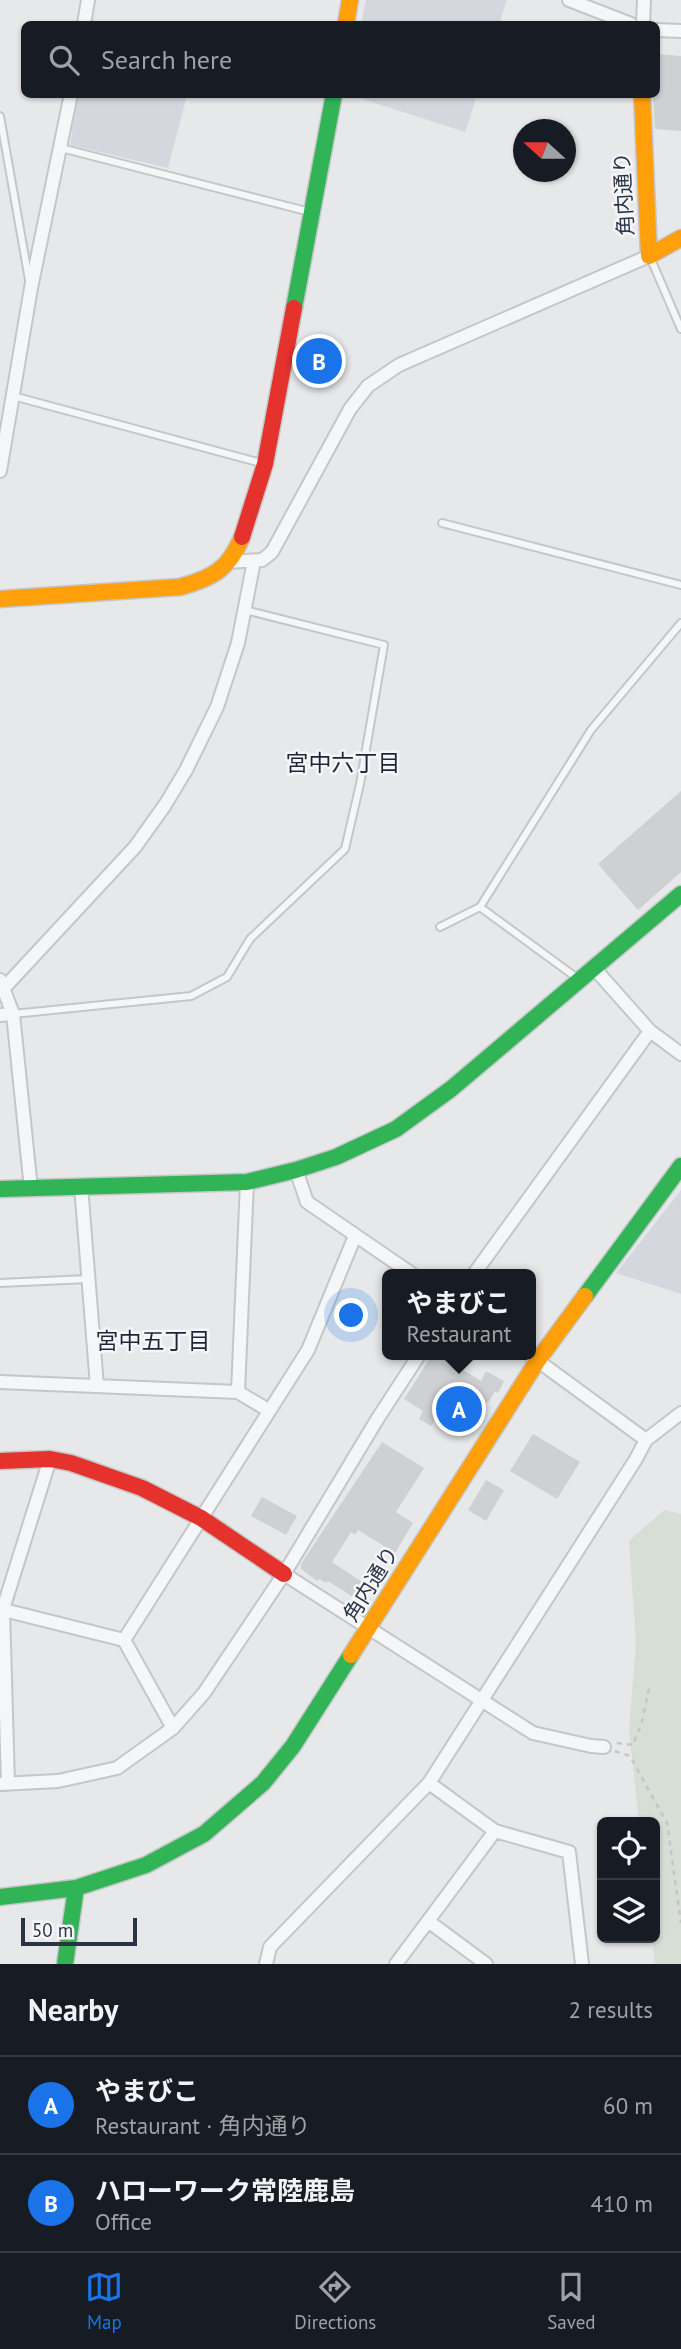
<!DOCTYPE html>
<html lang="en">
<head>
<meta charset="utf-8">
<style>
	body { margin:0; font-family:"PT Sans","Noto Sans JP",sans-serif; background:#20242c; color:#f1f3f6 }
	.controls { position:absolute; right:21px; bottom:21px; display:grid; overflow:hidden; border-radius:10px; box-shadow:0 2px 5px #0004 }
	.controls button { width:63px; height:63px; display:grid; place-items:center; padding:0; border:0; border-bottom:2px solid #363941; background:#171b24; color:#f1f3f6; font:35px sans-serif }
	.compass { position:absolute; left:513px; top:119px; width:63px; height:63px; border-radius:50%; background:#171b24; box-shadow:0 2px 5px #0004; rotate:291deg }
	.scale { position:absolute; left:21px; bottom:18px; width:116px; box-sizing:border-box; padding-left:7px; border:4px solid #2b3445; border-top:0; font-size:19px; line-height:24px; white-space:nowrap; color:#2b3445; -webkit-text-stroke:5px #f4f6f9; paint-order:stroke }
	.you { position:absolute; left:352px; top:1316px; width:24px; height:24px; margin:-18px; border:5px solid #fff; border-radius:50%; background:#1a73e8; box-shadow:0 0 0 10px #1a73e833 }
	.badge { display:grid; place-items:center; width:46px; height:46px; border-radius:50%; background:#1a73e8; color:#fff; font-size:23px; font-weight:700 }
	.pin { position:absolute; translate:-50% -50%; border:4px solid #fff; box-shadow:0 2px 7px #0006 }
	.popup { position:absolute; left:382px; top:1269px; width:154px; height:91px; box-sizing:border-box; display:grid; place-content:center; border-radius:10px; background:#171b24; filter:drop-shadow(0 2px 5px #0005); font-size:23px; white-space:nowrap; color:#9ea1a6 }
	.popup b { font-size:26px; color:#f1f3f6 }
	.popup::after { content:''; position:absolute; left:50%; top:100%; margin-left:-14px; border:14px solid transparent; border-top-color:#171b24 }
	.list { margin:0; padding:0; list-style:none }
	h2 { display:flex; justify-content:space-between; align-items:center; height:91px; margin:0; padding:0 28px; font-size:30px }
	h2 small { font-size:23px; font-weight:400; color:#9ea1a6 }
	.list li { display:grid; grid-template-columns:46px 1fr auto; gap:21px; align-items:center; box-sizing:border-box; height:98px; padding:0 28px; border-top:2px solid #363941 }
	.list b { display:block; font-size:26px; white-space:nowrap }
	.list p { margin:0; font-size:23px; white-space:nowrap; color:#9ea1a6 }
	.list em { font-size:23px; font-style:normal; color:#9ea1a6 }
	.icon { flex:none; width:38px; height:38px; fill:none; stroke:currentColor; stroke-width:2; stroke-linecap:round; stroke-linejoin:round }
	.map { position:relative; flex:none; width:681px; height:1964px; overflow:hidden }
	.search { position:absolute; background:#171b24; box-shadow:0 2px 5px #0004; left:21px; right:21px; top:21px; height:77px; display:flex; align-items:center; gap:18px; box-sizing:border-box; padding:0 24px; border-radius:10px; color:#9ea1a6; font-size:26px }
	.sheet { height:287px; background:#171b24 }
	nav { display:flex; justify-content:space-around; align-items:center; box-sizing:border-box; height:98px; border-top:2px solid #363941; background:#171b24; font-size:19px; color:#9ea1a6 }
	nav a { display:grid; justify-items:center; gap:4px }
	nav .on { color:#1a73e8 }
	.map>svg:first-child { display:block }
	.built { fill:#d4d7dd }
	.green { fill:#d6ded6 }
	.building { fill:#ced0d3 }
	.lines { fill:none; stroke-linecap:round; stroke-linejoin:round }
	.lane-casing { stroke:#c4c6c8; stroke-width:10 }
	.street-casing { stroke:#c4c6c8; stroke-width:16 }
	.fast-casing { stroke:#c4c6c8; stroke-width:19 }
	.slow-casing { stroke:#c4c6c8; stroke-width:19 }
	.jam-casing { stroke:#c4c6c8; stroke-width:19 }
	.path { stroke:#c5c6ca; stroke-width:2.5; stroke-dasharray:5 5; stroke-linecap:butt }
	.lane { stroke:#f5f6f7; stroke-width:6 }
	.street { stroke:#f5f6f7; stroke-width:12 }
	.fast { stroke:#30b455; stroke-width:16 }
	.slow { stroke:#ff9f0a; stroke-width:16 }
	.jam { stroke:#e5322d; stroke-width:16 }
	.labels { text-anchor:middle; stroke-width:5; stroke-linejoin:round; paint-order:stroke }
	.street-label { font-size:21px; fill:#2b3445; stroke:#f4f6f9 }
	.neighbourhood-label { font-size:23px; fill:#1d2536; stroke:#f4f6f9 }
</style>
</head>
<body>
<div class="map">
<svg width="681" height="1964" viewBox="0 0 681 1964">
	<rect width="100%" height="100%" fill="#e6e8ea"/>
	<path class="built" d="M366,0H507L499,24H361Z
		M347,94H477V95L465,132Z
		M78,95H187L168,168L70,145Z
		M681,1190V1294L616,1273Z"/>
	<path class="green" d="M664,1510L681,1514V1964H655L652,1938H655V1822H639L629,1730L636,1643L629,1541Z"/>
	<path class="building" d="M656,54L681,56V131L655,129L653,96L656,94Z
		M681,791V872L638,910L598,864Z
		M432,1355H455L450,1362L481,1381L486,1371L504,1381L498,1393L495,1391L488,1403L480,1399L463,1425L440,1411L431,1426L419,1419L423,1411L404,1399Z
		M533,1434L580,1462L557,1499L510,1471Z
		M382,1442L424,1468L396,1512L413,1523L395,1553L358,1530L355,1535L351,1532L332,1562L365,1584L356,1599L328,1581L326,1583L319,1579L317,1581L301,1569V1564Z
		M486,1480L504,1490L486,1521L468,1510Z
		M262,1497L297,1516L286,1535L251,1516Z"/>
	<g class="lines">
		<g class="lane-casing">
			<path id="lane" d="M0,116L29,280
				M61,148L310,212
				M650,257L681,329
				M13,396L265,464
				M442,523L681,585
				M480,907L577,978
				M440,927L480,907L591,730L681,623
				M13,1014L191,996L227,977L250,939L345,849L360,784L384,645L245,610
				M0,1283L88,1279"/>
		</g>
		<g class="street-casing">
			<path id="street" d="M569,0L631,24
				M84,24L88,0
				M643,24L644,0
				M656,30L681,31
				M0,471L31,288L71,94
				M228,562L262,560L272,552L350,409L368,386L399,365L649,256
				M594,968L650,1031L681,1054
				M4,988L135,847L165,805L186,770L217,707L238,643L254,561
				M13,1014L31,1189
				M0,1015L13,1014L0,980
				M296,1170L307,1202L412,1274
				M81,1186L97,1386
				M474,1274L650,1031
				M530,1355L646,1440
				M0,1382L238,1392L268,1410
				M238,1392L247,1182
				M284,1574L533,1733L591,1746L604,1747
				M0,1609L124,1640L173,1728
				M124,1640L308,1350L355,1236
				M429,1783L495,1831L569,1852L582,1964
				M0,1784L58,1781L117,1768L173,1728L204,1693L284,1574L378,1418L419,1355
				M8,1784L3,1609L50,1459
				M428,1921L486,1964
				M266,1964L270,1947L429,1783L636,1459L646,1440L681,1413
				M396,1964L495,1831"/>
		</g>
		<g class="fast-casing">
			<path id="fast" d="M294,308L334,94
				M0,1189L247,1182L296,1170L336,1157L396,1129L451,1089L681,894
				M585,1296L681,1166
				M0,1897L76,1888L146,1865L204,1834L263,1783L293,1746L351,1655
				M65,1964L76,1888"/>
		</g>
		<g class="slow-casing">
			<path id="slow" d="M346,24L350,0
				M642,94L649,256L681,238
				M0,599L180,587C213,578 229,569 242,537
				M351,1655L538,1360L585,1296"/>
		</g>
		<g class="jam-casing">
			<path id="jam" d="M242,537L265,464L294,308
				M0,1461L50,1459L71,1463L142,1488L201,1518L284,1574"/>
		</g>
		<path class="path" d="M617,1743L633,1745L642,1722L649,1688
			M615,1751L630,1756L667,1823L681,1923"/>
		<use href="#lane" class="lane"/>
		<use href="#street" class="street"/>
		<use href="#fast" class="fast"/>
		<use href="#slow" class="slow"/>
		<use href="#jam" class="jam"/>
	</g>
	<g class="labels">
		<g class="street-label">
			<text transform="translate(624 194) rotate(-93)" y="7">角内通り</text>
			<text transform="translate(371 1584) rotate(-58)" y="7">角内通り</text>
		</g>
		<g class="neighbourhood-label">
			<text x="343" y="771">宮中六丁目</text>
			<text x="153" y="1349">宮中五丁目</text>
		</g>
	</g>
</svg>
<div class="controls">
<button><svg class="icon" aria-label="locate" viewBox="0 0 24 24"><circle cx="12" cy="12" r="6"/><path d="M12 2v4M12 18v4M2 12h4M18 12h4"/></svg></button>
<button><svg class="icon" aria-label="layers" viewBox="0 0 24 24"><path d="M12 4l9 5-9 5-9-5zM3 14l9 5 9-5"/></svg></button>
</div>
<svg class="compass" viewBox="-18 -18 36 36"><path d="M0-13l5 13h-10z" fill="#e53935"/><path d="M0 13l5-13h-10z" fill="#9ea1a6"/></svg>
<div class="scale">50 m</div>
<div class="you"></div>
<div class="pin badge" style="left:459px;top:1409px">A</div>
<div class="popup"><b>やまびこ</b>Restaurant</div>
<div class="pin badge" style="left:319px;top:361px">B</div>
<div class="search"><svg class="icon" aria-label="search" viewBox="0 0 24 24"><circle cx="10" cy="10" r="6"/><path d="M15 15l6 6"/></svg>Search here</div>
</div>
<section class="sheet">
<h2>Nearby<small>2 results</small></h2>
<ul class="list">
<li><span class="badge">A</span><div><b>やまびこ</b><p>Restaurant · 角内通り</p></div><em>60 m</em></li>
<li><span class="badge">B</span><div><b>ハローワーク常陸鹿島</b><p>Office</p></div><em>410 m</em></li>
</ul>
</section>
<nav>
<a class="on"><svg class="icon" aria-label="map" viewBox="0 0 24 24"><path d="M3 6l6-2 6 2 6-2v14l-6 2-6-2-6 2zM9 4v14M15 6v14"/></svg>Map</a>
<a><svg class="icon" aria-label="directions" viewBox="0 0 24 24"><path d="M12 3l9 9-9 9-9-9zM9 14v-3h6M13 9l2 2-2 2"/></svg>Directions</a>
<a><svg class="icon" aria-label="saved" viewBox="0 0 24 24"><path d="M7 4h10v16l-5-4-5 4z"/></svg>Saved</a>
</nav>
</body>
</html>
